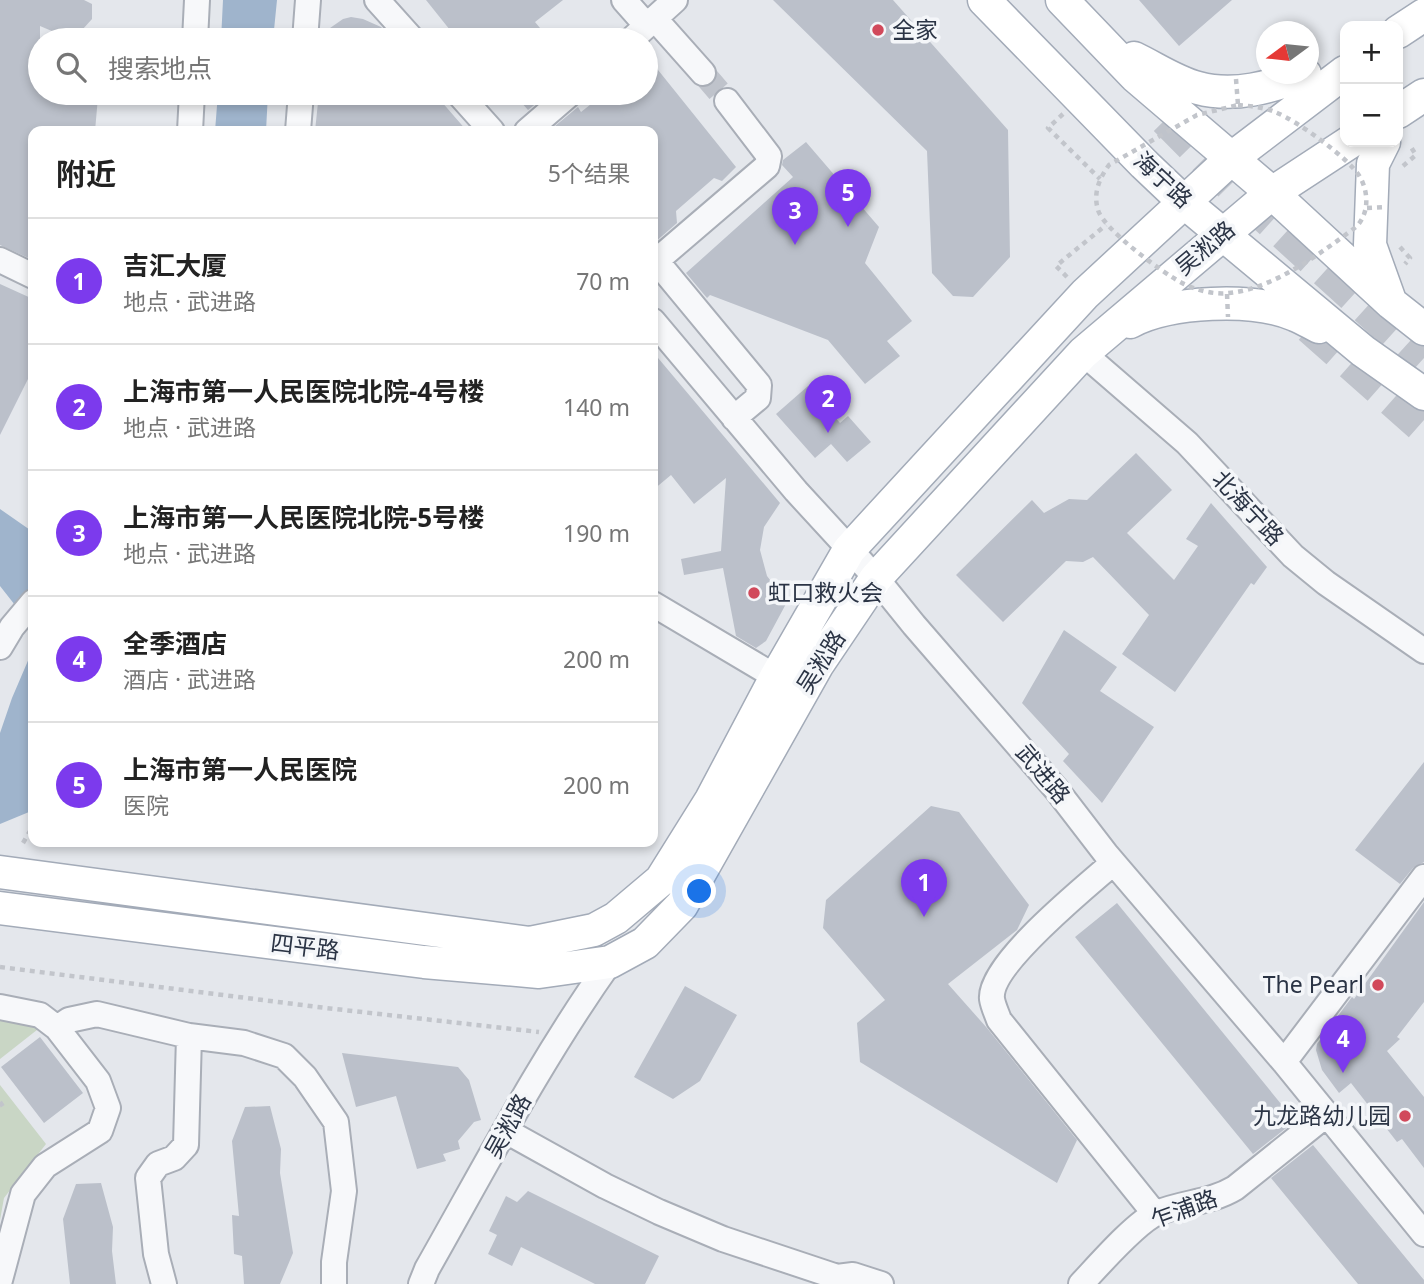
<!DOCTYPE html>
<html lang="zh">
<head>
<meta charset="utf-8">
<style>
	body { margin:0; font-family:"Noto Sans","Noto Sans SC",sans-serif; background:#f6f6f6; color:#222 }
	.controls { position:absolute; right:21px; top:21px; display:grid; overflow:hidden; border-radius:14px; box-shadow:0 4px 10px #0003 }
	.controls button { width:63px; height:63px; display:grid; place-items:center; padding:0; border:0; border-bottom:2px solid #e0e0e0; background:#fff; color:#222; font:35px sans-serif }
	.compass { position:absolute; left:1256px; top:21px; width:63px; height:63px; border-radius:50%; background:#fff; box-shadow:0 4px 10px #0003; rotate:255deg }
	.you { position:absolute; left:700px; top:892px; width:24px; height:24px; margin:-18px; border:5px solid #fff; border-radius:50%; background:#1a73e8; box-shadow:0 0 0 10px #1a73e833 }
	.badge { display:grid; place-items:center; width:46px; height:46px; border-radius:50%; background:#7c3aed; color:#fff; font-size:23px; font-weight:700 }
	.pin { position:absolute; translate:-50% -58px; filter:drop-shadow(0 2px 4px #0008) }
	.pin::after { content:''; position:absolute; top:37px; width:24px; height:21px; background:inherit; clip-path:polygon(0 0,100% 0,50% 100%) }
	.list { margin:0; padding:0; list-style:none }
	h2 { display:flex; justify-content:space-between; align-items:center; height:91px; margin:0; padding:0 28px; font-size:30px }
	h2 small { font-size:23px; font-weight:400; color:#767676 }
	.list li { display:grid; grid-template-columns:46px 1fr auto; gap:21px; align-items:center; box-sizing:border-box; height:126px; padding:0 28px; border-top:2px solid #e0e0e0 }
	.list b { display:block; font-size:26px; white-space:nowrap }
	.list p { margin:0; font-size:23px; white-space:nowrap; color:#767676 }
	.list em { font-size:23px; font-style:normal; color:#767676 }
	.icon { flex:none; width:38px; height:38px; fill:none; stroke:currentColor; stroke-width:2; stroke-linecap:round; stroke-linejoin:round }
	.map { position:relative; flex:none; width:1424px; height:1284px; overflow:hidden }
	.search { position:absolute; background:#fff; box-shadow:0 4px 10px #0003; left:28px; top:28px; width:630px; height:77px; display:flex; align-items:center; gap:18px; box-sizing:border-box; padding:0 24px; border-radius:38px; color:#767676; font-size:26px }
	.panel { position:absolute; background:#fff; box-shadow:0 4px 10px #0003; left:28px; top:126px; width:630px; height:721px; border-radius:14px }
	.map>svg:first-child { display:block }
	.green { fill:#c9d6c5 }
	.water { fill:#9fb4cc }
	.building { fill:#bbc0ca }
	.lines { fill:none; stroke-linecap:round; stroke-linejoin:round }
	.minor-tunnel { stroke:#bfc3cb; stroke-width:24; stroke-dasharray:24 12; stroke-linecap:butt }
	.highway-tunnel { stroke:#bfc3cb; stroke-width:37; stroke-dasharray:37 18; stroke-linecap:butt }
	.minor-casing { stroke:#a9aeb7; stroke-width:28 }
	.major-casing { stroke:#a3abb8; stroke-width:35 }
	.path { stroke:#c2c5cb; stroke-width:4.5; stroke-dasharray:5 5; stroke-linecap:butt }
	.minor { stroke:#f7f8fa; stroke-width:24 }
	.major { stroke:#fff; stroke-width:32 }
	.path-bridge { stroke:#c2c5cb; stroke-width:4.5; stroke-dasharray:5 5; stroke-linecap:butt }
	.poi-dot { fill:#d1495b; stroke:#f4f6f9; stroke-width:2.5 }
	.labels { text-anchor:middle; stroke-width:7; stroke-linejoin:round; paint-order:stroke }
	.poi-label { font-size:23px; fill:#2b3445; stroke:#f4f6f9; text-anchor:start }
	.street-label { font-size:23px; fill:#2b3445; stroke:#f4f6f9 }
</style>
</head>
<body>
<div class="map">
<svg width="1424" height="1284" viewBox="0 0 1424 1284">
	<rect width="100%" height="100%" fill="#e4e7ec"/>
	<path class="green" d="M0,1016L42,1026L0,1059Z
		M0,1085L46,1144L4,1198L0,1220Z"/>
	<path class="water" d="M223,0H277L273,40H221Z
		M218,93H268L266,131H215Z
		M0,509L33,532V628L0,586Z
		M33,649V780L30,789L29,812L0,824V733L12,698Z"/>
	<path class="building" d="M0,0H84L92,4V19L73,40L40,26V93H90L98,97L95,131H33V260L0,245Z
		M426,0H563L535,22L550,40H458Z
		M773,0H893L1008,130L1010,257L973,297L953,296L932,273L927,151Z
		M1139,0H1232L1179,46Z
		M351,17L363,19L381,27L393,40H320V35L343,19Z
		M646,55L736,167L722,181L714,178L676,211L677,223L654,243L653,131H549L578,107L581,112L605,93H646Z
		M319,93H434L467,131H315Z
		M513,93H549L528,110Z
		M806,142L879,227L865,263L912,321L887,341L900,356L865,384L828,340L710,295L707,298L686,273L793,177L782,165L783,160Z
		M0,284L33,299V369L0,435Z
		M653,352L780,503L764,527L760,550L767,576L787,602L766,641L756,648L736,636L723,568L684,575L681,559L721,551L726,478L694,504L671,475L653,490Z
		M808,386L840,423L848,416L871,442L847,462L831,444L815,458L776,414Z
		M1136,453L1172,490L1127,533L1174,580L1198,546L1186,539L1211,503L1267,567L1254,585L1251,583L1175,692L1122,654L1149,615L1093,557L1083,562L1066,561L1003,622L956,575L1032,500L1044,513L1069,499L1087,500Z
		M1064,630L1117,667L1100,691L1154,727L1102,803L1063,761L1069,754L1022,703Z
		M1424,762V862L1413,868L1400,884L1355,850Z
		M931,806L959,812L1029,905L1017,930L948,984L987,1028L1077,1140L1057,1183L860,1062L857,1023L885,1000L823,928L826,900Z
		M1424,902V1002L1397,1037L1400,1039L1387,1051L1424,1097V1168L1402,1139L1397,1142L1351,1083L1339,1093L1322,1070L1316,1050L1317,1044L1352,997L1354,999Z
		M1117,903L1295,1121L1253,1154L1075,937Z
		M685,986L737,1015L700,1081L673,1099L634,1077Z
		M40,1037L83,1093L44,1123L1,1067Z
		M342,1053L458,1067L469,1080L481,1120L474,1122L458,1141L460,1149L443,1154L446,1161L417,1169L396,1096L356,1107Z
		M270,1106L281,1149L280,1173L293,1253L280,1284H244L242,1256L234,1254L232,1215L239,1216L232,1141L245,1107Z
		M1313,1145L1424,1280V1284H1358L1271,1178Z
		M101,1183L113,1227L112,1251L116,1284H70L63,1219L76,1184Z
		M528,1191L659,1256L645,1284H595L521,1247L512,1266L488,1254L497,1235L489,1231L506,1196L517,1202Z"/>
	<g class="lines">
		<path class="minor-tunnel" d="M703,73L727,101"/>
		<path class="highway-tunnel" d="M1167,118L1232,184L1424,358
			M1311,326L1424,426"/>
		<g class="minor-casing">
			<path id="minor" d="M377,0L413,40
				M624,0L647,26
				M655,19L703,73
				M195,40L197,0
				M305,40L308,0
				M631,40L675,0
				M458,93L492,131
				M190,131L192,93
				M298,131L301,93
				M527,131L571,93
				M653,257L759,385L758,398L734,418
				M0,260L33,276
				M656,261L767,166L769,156L727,101
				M653,321L796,491L876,578L914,625L1056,789L1106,854L1284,1062L1424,1234
				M1083,353L1187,443L1293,556L1326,583L1424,651
				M653,604L776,677
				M0,647L12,627L33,602
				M1113,863C1087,886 988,965 992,999C993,1006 997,1014 999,1020L1155,1214
				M0,1007L40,1015L57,1028L98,1081L108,1108L100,1131L45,1166L23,1194L0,1280
				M57,1028L69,1020L97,1014L189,1036L244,1043L284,1056L305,1077L336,1122L344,1191L334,1262V1284
				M1284,1062L1424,877
				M506,1131L605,1186L659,1212L723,1239L837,1277L853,1275L881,1284
				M164,1284L156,1254L148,1178L158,1164L174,1158L186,1145L189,1036
				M421,1284L427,1269C486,1165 541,1059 610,962
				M1081,1284C1098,1266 1136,1222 1157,1213C1183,1202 1210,1203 1235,1188L1326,1115"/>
		</g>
		<g class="major-casing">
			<path id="major" d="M984,0L1144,164L1184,202L1363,351L1424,394
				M1062,0L1135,76L1272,193L1391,303L1424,329
				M1398,32L1424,15
				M1134,58C1155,68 1175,82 1198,88C1234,98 1271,87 1305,74
				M1398,112L1424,95
				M1384,142L1373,164L1370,245L1389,298
				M1130,322C1170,301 1253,297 1295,315C1303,318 1311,323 1319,327
				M0,872L530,943L594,930L616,918L661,880L711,800L776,677L849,550L1085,294L1232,158L1345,72
				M0,908L424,962L539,972L610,962L645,943L682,905L818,664L876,578L1083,353L1272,193L1350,142"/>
		</g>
		<path class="path" d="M1063,114L1048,128L1100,179
			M1403,166L1416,155L1409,144
			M1400,247L1410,258L1405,264
			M1067,277L1056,266L1106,225
			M23,843L33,826
			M0,967L326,1008L539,1032
			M0,1102L4,1108"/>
		<use href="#minor" class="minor"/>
		<use href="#major" class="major"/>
		<path class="path-bridge" d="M1236,79L1238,105
			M1238,105C1250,106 1263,107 1275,112C1296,120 1349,158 1360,177C1369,193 1369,214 1356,227C1321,253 1273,289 1229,293C1214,295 1196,290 1182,283C1163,273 1104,230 1098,210C1093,193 1099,179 1109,165L1197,115Z
			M1367,208L1387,207
			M1227,294L1228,317"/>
	</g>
	<g class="poi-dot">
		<circle cx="878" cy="30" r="7"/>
		<circle cx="754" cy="593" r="7"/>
		<circle cx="1378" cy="985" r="7"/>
		<circle cx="1405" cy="1116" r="7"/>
	</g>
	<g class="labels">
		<g class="poi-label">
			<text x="892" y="38">全家</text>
			<text x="768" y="601">虹口救火会</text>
			<text x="1364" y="993" text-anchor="end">The Pearl</text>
			<text x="1391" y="1124" text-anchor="end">九龙路幼儿园</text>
		</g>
		<g class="street-label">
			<text transform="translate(1163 180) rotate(43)" y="8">海宁路</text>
			<text transform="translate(1205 248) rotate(-40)" y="8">吴淞路</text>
			<text transform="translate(1248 508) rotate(47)" y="8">北海宁路</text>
			<text transform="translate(821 662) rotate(-58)" y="8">吴淞路</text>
			<text transform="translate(1043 774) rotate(50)" y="8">武进路</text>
			<text transform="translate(305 947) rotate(7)" y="8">四平路</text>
			<text transform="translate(508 1126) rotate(-61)" y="8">吴淞路</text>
			<text transform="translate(1184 1209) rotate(-20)" y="8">乍浦路</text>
		</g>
	</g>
</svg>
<div class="controls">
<button>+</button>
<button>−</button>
</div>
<svg class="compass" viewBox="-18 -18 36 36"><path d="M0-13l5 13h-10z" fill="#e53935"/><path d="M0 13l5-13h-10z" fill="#767676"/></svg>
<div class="you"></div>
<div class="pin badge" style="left:924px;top:917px">1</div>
<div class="pin badge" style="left:828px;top:433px">2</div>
<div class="pin badge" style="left:795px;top:245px">3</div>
<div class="pin badge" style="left:1343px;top:1073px">4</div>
<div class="pin badge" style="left:848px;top:227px">5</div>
<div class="search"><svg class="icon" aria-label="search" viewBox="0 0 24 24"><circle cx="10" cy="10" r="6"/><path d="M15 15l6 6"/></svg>搜索地点</div>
<section class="panel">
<h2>附近<small>5个结果</small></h2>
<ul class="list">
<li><span class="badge">1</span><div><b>吉汇大厦</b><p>地点 · 武进路</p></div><em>70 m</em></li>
<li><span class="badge">2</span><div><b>上海市第一人民医院北院-4号楼</b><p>地点 · 武进路</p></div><em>140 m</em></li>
<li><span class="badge">3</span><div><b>上海市第一人民医院北院-5号楼</b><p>地点 · 武进路</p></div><em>190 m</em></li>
<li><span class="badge">4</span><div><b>全季酒店</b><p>酒店 · 武进路</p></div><em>200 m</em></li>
<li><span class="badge">5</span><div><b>上海市第一人民医院</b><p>医院</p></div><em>200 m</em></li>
</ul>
</section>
</div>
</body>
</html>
